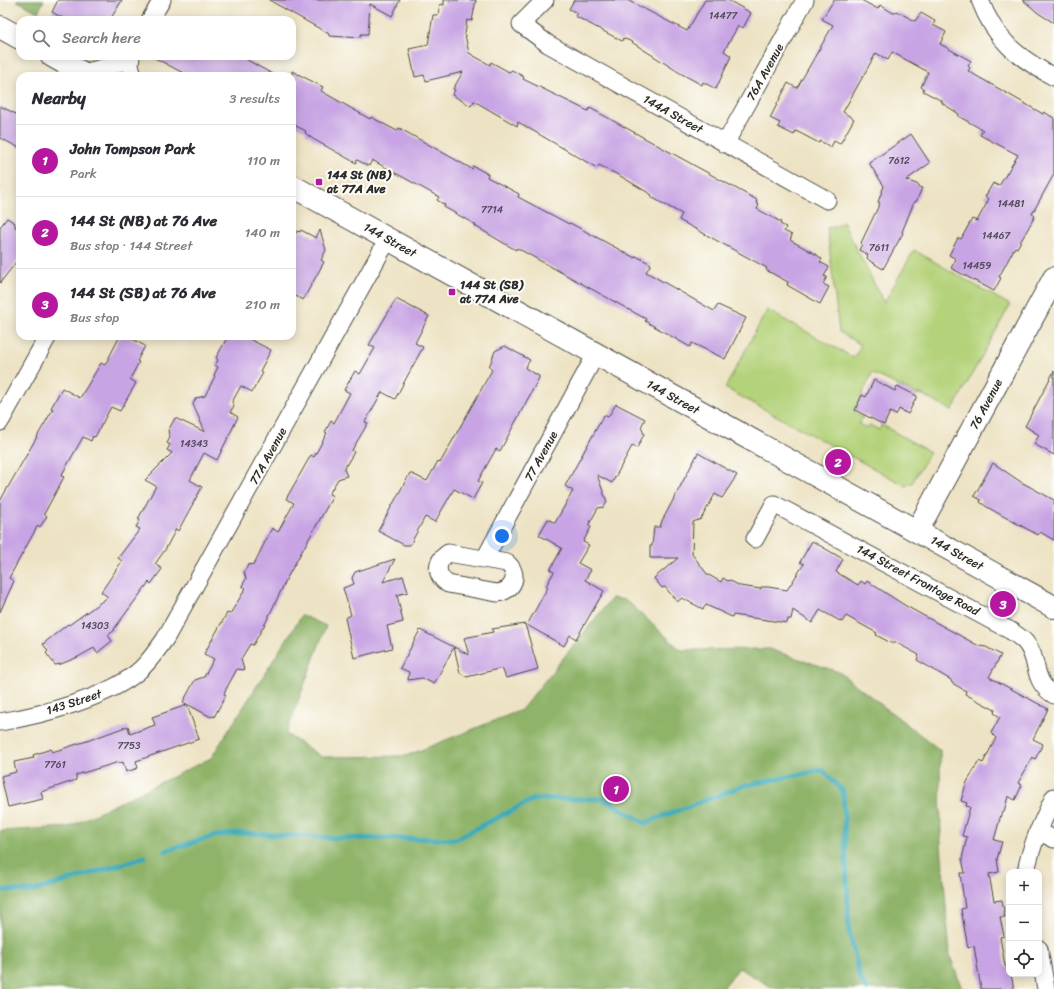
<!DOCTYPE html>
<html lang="en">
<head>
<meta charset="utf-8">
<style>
	body { margin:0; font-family:Sriracha,sans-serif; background:#f2f2f3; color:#2b2b33 }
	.controls { position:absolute; right:12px; bottom:12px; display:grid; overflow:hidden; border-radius:8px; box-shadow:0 2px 10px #0003 }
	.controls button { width:36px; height:36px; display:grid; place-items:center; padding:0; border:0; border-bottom:1px solid #e1e1e2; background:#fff; color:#2b2b33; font:20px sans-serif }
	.you { position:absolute; left:502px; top:536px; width:14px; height:14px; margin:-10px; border:3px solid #fff; border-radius:50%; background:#1a73e8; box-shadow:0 0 0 6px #1a73e833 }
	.badge { display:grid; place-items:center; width:26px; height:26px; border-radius:50%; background:#b5179e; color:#fff; font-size:13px; font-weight:700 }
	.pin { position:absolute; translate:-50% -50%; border:2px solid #fff; box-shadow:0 1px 4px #0006 }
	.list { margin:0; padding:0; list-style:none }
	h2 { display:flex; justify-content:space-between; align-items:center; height:52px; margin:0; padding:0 16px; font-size:17px }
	h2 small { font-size:13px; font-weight:400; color:#7c7c81 }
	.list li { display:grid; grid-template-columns:26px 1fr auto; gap:12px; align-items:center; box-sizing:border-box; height:72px; padding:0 16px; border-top:1px solid #e1e1e2 }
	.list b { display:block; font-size:15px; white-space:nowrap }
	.list p { margin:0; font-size:13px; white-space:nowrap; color:#7c7c81 }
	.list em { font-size:13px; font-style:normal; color:#7c7c81 }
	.icon { flex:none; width:22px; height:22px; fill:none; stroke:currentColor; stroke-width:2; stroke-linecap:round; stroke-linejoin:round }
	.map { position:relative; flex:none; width:1054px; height:989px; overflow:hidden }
	.search { position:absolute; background:#fff; box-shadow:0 2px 10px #0003; left:16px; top:16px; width:280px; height:44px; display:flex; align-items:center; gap:10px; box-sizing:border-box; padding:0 14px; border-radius:12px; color:#7c7c81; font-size:15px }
	.panel { position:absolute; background:#fff; box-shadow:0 2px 10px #0003; left:16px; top:72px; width:280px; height:268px; border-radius:12px }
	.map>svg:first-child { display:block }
	.green { fill:#b4d279; stroke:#707e52 }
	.forest { fill:#8fb469; stroke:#5d704a }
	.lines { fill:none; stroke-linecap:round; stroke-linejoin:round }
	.stream { stroke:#3aaab7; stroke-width:5 }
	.building { fill:#c8a4e4 }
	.street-casing { stroke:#484742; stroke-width:19 }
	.secondary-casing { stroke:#484742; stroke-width:24 }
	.street { stroke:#fff; stroke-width:17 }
	.secondary { stroke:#fff; stroke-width:22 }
	.poi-dot { fill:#b5179e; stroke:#fdfcf7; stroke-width:1.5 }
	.labels { text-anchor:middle; stroke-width:4; stroke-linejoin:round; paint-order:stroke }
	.number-label { font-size:10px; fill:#524959 }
	.street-label { font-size:12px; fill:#2b2b2b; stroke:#fdfcf7 }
	.poi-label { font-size:12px; font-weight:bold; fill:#2b2b2b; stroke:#fdfcf7; text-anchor:start }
</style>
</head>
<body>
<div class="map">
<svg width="1054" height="989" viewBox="0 0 1054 989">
	<rect width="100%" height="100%" fill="#fdfcf7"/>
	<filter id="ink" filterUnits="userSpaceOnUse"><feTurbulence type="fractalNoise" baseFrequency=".025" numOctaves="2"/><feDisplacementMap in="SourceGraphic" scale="8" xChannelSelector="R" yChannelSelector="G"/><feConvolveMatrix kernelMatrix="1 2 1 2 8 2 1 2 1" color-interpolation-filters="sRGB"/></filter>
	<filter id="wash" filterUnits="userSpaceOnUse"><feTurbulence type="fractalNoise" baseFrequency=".012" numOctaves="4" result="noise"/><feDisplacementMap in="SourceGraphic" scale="16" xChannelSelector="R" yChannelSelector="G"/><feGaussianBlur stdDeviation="0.9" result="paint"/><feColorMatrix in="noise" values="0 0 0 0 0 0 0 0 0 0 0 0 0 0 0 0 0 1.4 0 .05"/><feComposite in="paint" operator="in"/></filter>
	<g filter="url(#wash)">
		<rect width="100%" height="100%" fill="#ede3c4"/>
		<path class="green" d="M843,222L884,303L914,250L1010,305L952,411L919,393L918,395L872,373L854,412L863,417L859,424L868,429L870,425L879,430L882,425L930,452L912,483L906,486L725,388L767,310L854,358L861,345L839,332L827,228L835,227Z"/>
		<path class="forest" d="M16,0H44L38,12Z
			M612,598L626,600L681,650L769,649L839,672L940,750L941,844L950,956L962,989H775L739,968L722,989H0V831L69,827L211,758L302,615L326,626L286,734L322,757L406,756L521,710Z"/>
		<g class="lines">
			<path class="stream" d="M165,851L214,836L238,833L333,838L456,839L534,799H604L645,823L743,786L822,770L843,791L849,931L860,978L867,989
				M0,890L34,891L145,857"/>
		</g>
		<g id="blocks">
			<path class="building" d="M58,0H122L110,20H66L52,12Z
				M269,0H400L392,16L370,4L368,34H361V37L346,36V37L329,36V34Z
				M444,0H476L472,21L467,20L465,35L469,53L490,65L491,62L509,72L512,70L524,77L523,79L588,111L590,108L757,200L756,203L759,205L757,209L781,222L780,224L786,227L784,231L792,235L790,240L817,255L822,259L820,262L829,267L824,276L827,277L823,284L829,287L820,304L787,285L788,282L766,270L767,268L679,220L682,214L651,197L652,195L622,177L599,165L597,168L518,122L517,126L474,101L471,106L452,95L455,90L453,89L463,72L426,81L424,75L415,77L409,49L428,45L433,15H438L440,4L444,5Z
				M574,0H627L687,31L705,0H728L751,13L743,28L738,26L724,51L731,56L716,89L703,82L702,85L680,73L630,41L623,38L622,41L575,16L577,13L569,9Z
				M834,0H861L878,9L880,5L893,13H895L896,11L915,21L921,13L935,21L933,25L946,32L940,44L971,61L968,66L970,68L968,71L1043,114L1044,112L1054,118V174L1032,214L1035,216L1017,248L1015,247L999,277L1001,278L994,291L951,268L956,259L949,255L958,238L961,239L972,219L977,221L989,199L985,197L993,183L999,186L1018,155L980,135L983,130L958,116L959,114L942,103V101L923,91L924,89L921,87L928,72L892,52L888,60L876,53L843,112L854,119L840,144L834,141L831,147L820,141L819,143L796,131L794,135L778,127L780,123L770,118L788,83L797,88L833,25L822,19Z
				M1023,0H1054V23L1038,13Z
				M151,56H240L276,76H189Z
				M292,71L323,87L321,91L370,119L371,117L397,131L399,128L472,169L473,166L488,174L487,177L519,194L518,197L569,224L570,223L635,258L636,256L651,264L646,272L714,311L718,305L746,318L725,359L692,343L690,347L645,321L646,319L517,248L516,250L502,242L475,226L476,225L444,207L445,205L437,200L439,197L372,160L369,166L357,160L356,163L313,139L305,133L306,131L292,124Z
				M0,106L20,116V148L0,138Z
				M911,134L930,163L906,180L919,185V187L922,188L916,202H914L902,232L903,233L883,269L870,261L867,258L868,255L859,250L862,244L861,243L880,203L878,202L884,186L869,163Z
				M7,218L15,223V227L20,230V257L0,283V227Z
				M301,230L316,238L320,230L326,250L321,260L324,262L303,300L292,294V240L297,231L300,232Z
				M396,299L429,316L415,343L423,347L395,399L382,392L365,422L368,423L352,450L354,452L344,469L347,476L338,479L329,494L333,496L288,576L266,622L253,645L250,644L241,659L244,670L237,669L225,691L224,694L226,695L214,717L212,716L211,717L183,702L195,680L204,677L214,659L204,654L227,613L230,614L246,588L242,586L246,579L244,572L248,565L254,564L272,528L278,532L294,503L286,499L311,455L314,457L327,433L325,432L331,421L334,423L350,393L344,390L355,371L360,374L375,348L369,345Z
				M120,336H127L145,346L137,361L139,362L130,379L136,383L120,411L111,407L95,437L93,436L91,441L83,437L61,476L64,477L44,514L47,516L40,527L38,525L9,578L14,581L0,612V501L53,409L51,408L62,388L80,398L101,363L105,365Z
				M228,336H243L271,350L260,371L263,373L252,392L241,386L232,402L234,406L230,412L238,417L217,460L204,453L190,480L202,487L178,531L176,529L165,550L155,564L162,569L151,584L149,582L114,629L115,630L108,635L112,641L97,653L94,648L78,657L61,664L55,665L46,653L48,651L43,644L68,624L69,625L108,597L101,592L122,561L118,558L140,529L136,527L140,520L138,519L156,486L145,480L172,453L167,450L170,445L167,443L170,438L168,431L175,418L205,432L193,404L196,398L205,396L215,376L214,375L218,367L215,365L218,360L216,358Z
				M505,346L530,360L525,368L539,376V378L500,451L496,449L478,481L482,483L473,499L454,489L435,522L425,517L410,545H404L378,531L410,473L427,481L438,461L440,463L492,370L489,367L495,351Z
				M1054,371V455L1034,444L1039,435L1025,426Z
				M874,380L895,391L897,386L917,396L908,414L899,409L896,415L890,412L884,425L855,410L862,395L866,397Z
				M616,404L645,419L641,427L644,434L637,448L632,446L612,483L597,475L607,502L604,507L598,508L588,526L591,527L583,542L589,545L578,563L591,570L585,580L604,591L576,639L570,635L564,646L527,625L548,587L546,586L554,572L550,570L562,548L539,535L548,519L555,523L573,491L565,486L604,415L608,417Z
				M698,453L737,475L722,498L715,494L701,519L693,522L692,554L707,574L721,582L723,578L728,581L729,580L740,586L761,589V587H768L787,590L804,564L800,562L812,541L843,559L836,572L858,585L861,581L865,584L867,581L906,606L979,646L986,647L1001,655L989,677L1048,709L1033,739L1043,744L1035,759L1033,757L1018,783L1022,785L1015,800L1008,796L1004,812L1002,811L994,840L1002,842L997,859L999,872L989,874L994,901L1002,900L1005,917H1000L1004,936L1000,937L1005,966H1009V974H1011L1014,989H981L974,946L968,948L961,909L965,908L960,873H965L962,859L967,837L962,836L970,807L966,806L967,803L961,801L966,784L979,761L983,763L996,738L991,733L1000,717L994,713L995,710L965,694L966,691L952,683L951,680L917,660L919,655L895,642L893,644L876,635L877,633L846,616L842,622L820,610L812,623L793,610L791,619H788L787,623L733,615L732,617L706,605L703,609L682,598L677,602L665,587L662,588L654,578L678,558H650V546H652L654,527H660L662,521Z
				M993,463L1021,482L1054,500V540L1040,532L1038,535L1003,516L987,507L980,502L981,500L974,496Z
				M395,559L383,582L403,576L408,592L397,595L403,622L387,626L392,648L354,658L345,618L351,615L343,588L354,584L352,578L355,572Z
				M525,624L538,669L506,678L502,668L467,677L460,673L454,647L469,655L464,638L493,632L492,629Z
				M420,630L454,647L434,684L422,678L408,680L409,672L400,668Z
				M187,705L199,739L136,761L138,768L126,772L123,762L120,763L119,762L76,775V780L41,792L43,799L8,807L1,776L16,772L14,762L34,758L33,755L51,749L52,752L87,741L128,726L130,734L155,725L152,717Z"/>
		</g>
	</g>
	<g filter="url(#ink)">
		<use href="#blocks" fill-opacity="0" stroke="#484742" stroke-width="1"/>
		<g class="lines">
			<g class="street-casing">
				<path id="street" d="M545,0L521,24L548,44L827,200
					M980,0C995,40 1017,57 1054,77
					M150,20L162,0
					M131,56L130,66L133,76
					M83,73L114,65L130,58
					M725,144L805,0
					M0,422L48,336
					M755,539L774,504L1011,631C1015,634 1022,638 1026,643C1040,660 1031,681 1054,695
					M448,553L507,563C520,574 514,591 497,593L448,584C435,575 435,562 448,553Z
					M485,558L596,354
					M0,722C42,715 112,697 142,668C151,659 158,649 165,639L388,239
					M1038,831L1054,839
					M1026,872C1031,845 1042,822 1054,797
					M1039,949L1046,989"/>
			</g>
			<g class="secondary-casing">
				<path id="secondary" d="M0,27L20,38
					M52,56L88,76
					M292,186L1054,607
					M917,531L1054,278"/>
			</g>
			<use href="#street" class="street"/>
			<use href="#secondary" class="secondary"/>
		</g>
	</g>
	<g class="poi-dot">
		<rect x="315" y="178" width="8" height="8" rx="2"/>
		<rect x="448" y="288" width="8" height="8" rx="2"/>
	</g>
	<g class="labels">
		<g class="number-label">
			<text x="723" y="19">14477</text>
			<text x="899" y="164">7612</text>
			<text x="1011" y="207">14481</text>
			<text x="492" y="213">7714</text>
			<text x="996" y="239">14467</text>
			<text x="879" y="251">7611</text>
			<text x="977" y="269">14459</text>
			<text x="194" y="447">14343</text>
			<text x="95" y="629">14303</text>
			<text x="129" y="749">7753</text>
			<text x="55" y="768">7761</text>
		</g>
		<g class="street-label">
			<text transform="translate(765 72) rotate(-61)" y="4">76A Avenue</text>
			<text transform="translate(673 114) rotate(29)" y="4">144A Street</text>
			<text transform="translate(390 240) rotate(29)" y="4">144 Street</text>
			<text transform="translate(673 397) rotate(29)" y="4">144 Street</text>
			<text transform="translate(986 404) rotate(-62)" y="4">76 Avenue</text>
			<text transform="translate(268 456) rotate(-61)" y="4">77A Avenue</text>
			<text transform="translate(541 456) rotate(-61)" y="4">77 Avenue</text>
			<text transform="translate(957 553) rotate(29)" y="4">144 Street</text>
			<text transform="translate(918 580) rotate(28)" y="4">144 Street Frontage Road</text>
			<text transform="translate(74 702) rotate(-18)" y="4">143 Street</text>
		</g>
		<g class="poi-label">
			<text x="327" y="179">144 St (NB)<tspan x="327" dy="14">at 77A Ave</tspan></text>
			<text x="460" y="289">144 St (SB)<tspan x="460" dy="14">at 77A Ave</tspan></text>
		</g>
	</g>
</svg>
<div class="controls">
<button>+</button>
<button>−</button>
<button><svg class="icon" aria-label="locate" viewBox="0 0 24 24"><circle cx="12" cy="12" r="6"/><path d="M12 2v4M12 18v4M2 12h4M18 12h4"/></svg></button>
</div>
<div class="you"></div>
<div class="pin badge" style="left:616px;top:789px">1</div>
<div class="pin badge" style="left:838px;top:462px">2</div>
<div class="pin badge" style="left:1003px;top:604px">3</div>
<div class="search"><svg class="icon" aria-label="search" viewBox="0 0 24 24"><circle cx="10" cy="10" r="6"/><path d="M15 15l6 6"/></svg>Search here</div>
<section class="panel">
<h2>Nearby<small>3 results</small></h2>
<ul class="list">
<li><span class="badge">1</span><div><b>John Tompson Park</b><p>Park</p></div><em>110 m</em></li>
<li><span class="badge">2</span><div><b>144 St (NB) at 76 Ave</b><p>Bus stop · 144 Street</p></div><em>140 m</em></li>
<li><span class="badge">3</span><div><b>144 St (SB) at 76 Ave</b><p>Bus stop</p></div><em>210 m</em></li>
</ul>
</section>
</div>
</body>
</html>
